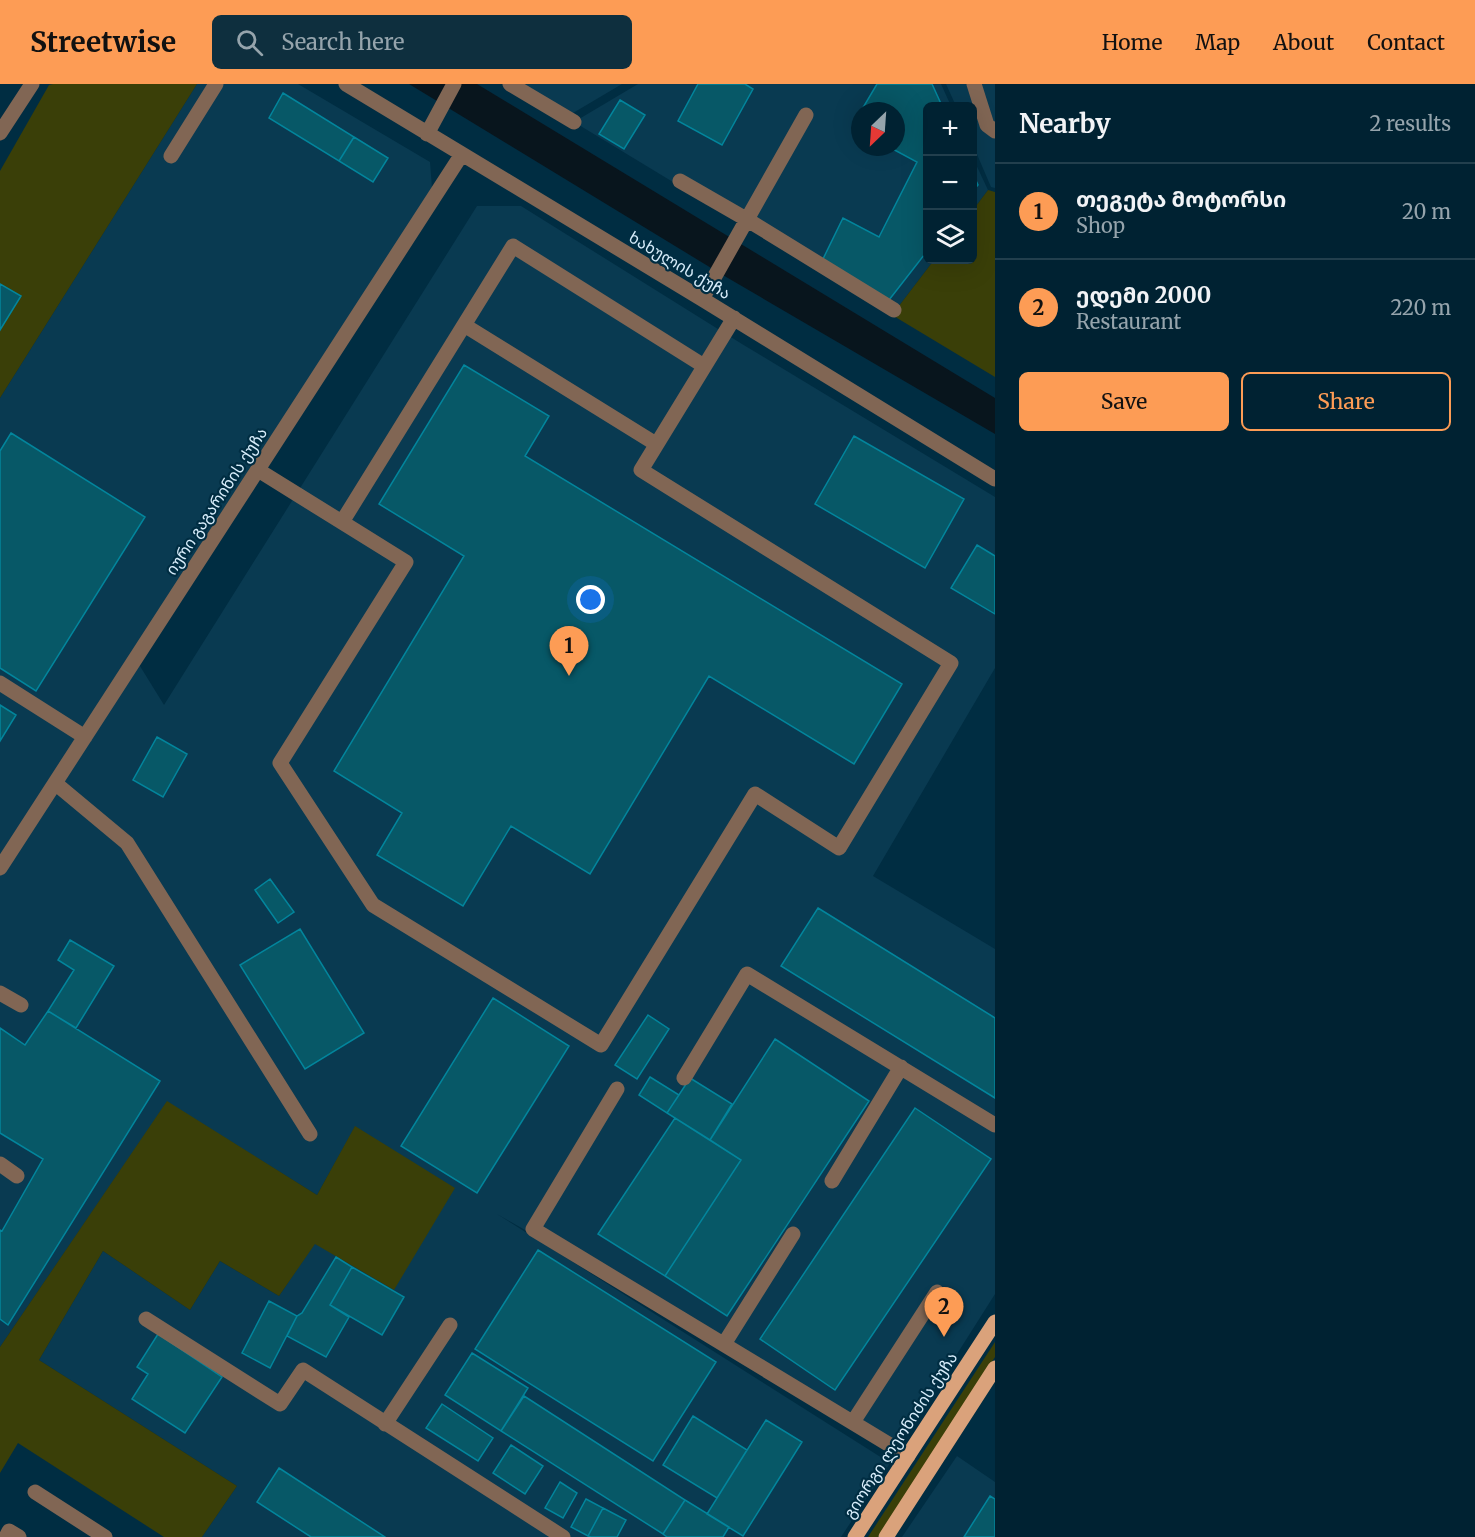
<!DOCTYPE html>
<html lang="en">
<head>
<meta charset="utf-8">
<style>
	body { margin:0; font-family:Merriweather,"Noto Sans Georgian",serif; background:#0e2f3e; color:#f1f3f6 }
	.controls { position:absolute; right:18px; top:18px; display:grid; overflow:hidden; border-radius:9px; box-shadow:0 6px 24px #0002 }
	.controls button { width:54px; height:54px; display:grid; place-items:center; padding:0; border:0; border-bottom:2px solid #223f4d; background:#002232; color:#f1f3f6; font:30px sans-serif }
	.compass { position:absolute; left:851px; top:18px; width:54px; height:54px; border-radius:50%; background:#002232; box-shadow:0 6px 24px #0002; rotate:205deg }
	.you { position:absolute; left:591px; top:516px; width:21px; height:21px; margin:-15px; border:4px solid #fff; border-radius:50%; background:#1a73e8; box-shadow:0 0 0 9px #1a73e833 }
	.badge { display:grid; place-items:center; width:39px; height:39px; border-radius:50%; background:#fd9c55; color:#111; font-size:20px; font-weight:700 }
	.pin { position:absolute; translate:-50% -50px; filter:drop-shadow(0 2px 3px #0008) }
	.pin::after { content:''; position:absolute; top:32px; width:21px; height:18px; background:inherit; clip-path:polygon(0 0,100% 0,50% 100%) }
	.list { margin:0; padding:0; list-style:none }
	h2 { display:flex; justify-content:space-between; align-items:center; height:78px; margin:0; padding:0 24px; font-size:26px }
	h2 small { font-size:20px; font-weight:400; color:#95a4ac }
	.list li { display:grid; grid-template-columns:39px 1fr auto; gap:18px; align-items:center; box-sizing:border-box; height:96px; padding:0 24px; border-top:2px solid #223f4d }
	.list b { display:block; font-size:22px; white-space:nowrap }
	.list p { margin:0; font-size:20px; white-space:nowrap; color:#95a4ac }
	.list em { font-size:20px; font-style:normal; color:#95a4ac }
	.actions { display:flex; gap:12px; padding:18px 24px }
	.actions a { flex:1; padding:14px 0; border:2px solid #fd9c55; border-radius:9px; text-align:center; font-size:21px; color:#fd9c55 }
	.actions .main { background:#fd9c55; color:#111 }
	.icon { flex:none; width:33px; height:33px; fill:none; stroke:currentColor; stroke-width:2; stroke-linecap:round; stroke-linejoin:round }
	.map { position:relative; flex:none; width:995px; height:1453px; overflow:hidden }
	header { display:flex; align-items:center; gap:36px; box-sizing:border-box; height:84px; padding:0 30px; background:#fd9c55; color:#111 }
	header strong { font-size:28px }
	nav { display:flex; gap:33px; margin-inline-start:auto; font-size:21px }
	.search { width:420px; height:54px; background:#0e2f3e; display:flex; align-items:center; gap:15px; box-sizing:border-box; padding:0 21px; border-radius:9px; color:#95a4ac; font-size:22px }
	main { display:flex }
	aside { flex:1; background:#002232 }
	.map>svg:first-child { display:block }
	.built { fill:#093a51; fill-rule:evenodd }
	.green { fill:#3a3f08 }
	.water { fill:#08151d }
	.building { fill:#075867; stroke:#03859c; stroke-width:1.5 }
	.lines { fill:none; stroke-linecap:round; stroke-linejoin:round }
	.minor { stroke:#816654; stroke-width:15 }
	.major { stroke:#daa27b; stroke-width:15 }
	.labels { text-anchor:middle; stroke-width:4.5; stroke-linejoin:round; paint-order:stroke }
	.street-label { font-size:16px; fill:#d7edfb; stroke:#002d42 }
</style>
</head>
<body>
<header>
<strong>Streetwise</strong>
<div class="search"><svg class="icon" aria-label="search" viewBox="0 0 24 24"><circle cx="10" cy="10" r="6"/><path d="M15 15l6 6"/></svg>Search here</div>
<nav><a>Home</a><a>Map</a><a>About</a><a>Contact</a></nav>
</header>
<main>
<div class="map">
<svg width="995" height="1453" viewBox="0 0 995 1453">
	<rect width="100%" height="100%" fill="#002d42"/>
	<path class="built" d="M197,0H298L430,78L433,117L135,574L164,621L477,122H521L742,260L995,413V584L873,792L995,865V1210L900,1360L497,1130L890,1379L841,1453H202L237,1402L39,1276L103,1167L190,1226L220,1177L279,1212L315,1159L355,1043L317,1111L167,1018L0,1263V314Z
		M522,0H622L573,29Z
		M638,0H941L951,22H928V176H934L892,231L574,38ZM860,27H896V63H860Z
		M946,0H995V104L991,103L973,61L972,22H956Z
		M972,72L988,106L973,126H972Z
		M957,1372L995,1398V1453H902Z"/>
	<path class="green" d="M53,0H197L0,314V87L49,1Z
		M988,106L995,108V293L892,231L934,176H972L973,126Z
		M167,1017L317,1111L355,1042L455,1104L394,1206L315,1160L279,1212L220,1177L190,1226L103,1167L39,1276L237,1402L202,1453H164L18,1359L0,1389V1263Z
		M995,1258V1273L878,1453H868Z"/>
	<path class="water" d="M409,0H477L995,314V350L721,190Z"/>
	<path class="building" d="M698,0H745L753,5L722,61L678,37Z
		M877,0H932L942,22H928V166L889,216L821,179L843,134L879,153L917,78L889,63H896V27H861Z
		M283,9L354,53L339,77L269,34Z
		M620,16L645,31L624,65L599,50Z
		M860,30V46L853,42Z
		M354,53L388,74L373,98L339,77Z
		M972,88L978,101L972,108Z
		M0,200L21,212L0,246Z
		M464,281L549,332L525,372L902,600L854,680L709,592L590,790L511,742L463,822L377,771L402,729L334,687L464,472L379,420Z
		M11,349L145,433L36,607L0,584V367Z
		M854,352L964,415L925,484L815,420Z
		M977,461L995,472V530L951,504Z
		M0,621L16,631L0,657Z
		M157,653L187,670L163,713L133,696Z
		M270,795L294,828L278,839L255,806Z
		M818,824L995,934V1014L781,882Z
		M300,845L364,949L305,985L240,881Z
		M70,856L114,882L76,944L48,927L74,886L58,876Z
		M493,914L569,962L477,1109L401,1062Z
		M48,927L160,997L8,1241L0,1235V1146L2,1147L43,1075L0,1049V944L25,961Z
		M648,931L669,945L637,995L615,981Z
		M775,955L869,1017L727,1232L665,1192L741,1076L710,1056Z
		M650,993L679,1011L667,1029L639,1011Z
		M690,994L732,1020L710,1056L667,1029Z
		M915,1024L991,1075L835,1306L760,1255Z
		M675,1034L741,1076L665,1192L598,1150Z
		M538,1166L716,1278L653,1377L475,1265Z
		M336,1173L352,1183L330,1221L349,1233L326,1273L287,1252L297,1232L302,1229Z
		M352,1183L404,1213L382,1251L330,1221Z
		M269,1217L297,1232L270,1284L242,1269Z
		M158,1250L222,1293L185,1349L132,1315L148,1290L137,1283Z
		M472,1269L528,1304L501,1347L445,1311Z
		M524,1312L685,1416L663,1450L501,1347Z
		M442,1320L493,1354L478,1377L426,1344Z
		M693,1332L747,1366L717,1414L663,1381Z
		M766,1336L802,1358L743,1452L707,1430Z
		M511,1361L543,1382L525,1410L493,1389Z
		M279,1384L385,1453H311L257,1418Z
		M560,1398L577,1409L563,1434L545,1424Z
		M990,1412L995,1415V1453H964Z
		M586,1415L603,1424L588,1452L571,1443Z
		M685,1416L729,1443L723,1453H667L663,1450Z
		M603,1424L626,1436L617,1453H591L588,1452Z"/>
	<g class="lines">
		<path class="minor" d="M346,0L702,215L995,395
			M510,0L574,38
			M974,0L987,41L995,47
			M0,49L32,0
			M427,50L454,0
			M171,72L216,0
			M680,97L746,135L894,226
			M702,215L806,31
			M464,241L656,360
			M258,386L406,478L280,679L373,821L601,961L755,710L839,764L951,579L641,386L734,234
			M342,438L513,162L704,282
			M0,599L85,653
			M55,699L127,759L310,1050
			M0,784L462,70
			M0,909L21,921
			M684,994L747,890L995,1041
			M617,1005L533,1145L908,1372
			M0,1080L17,1092
			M832,1097L901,983
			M146,1235L280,1320L303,1286L563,1453
			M724,1260L793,1150
			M853,1338L937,1208
			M385,1340L450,1241
			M35,1408L105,1453
			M6,1453L9,1447L19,1453"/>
		<path class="major" d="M855,1453L995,1238
			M886,1453L995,1284"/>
	</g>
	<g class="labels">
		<g class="street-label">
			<text transform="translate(680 181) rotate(31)" y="6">ხახულის ქუჩა</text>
			<text transform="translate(216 417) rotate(-57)" y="6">იური გაგარინის ქუჩა</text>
			<text transform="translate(900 1351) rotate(-57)" y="6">გიორგი ლეონიძის ქუჩა</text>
		</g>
	</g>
</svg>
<div class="controls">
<button>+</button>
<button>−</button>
<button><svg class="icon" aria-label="layers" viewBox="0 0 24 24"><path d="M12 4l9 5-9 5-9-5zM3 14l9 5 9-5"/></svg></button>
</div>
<svg class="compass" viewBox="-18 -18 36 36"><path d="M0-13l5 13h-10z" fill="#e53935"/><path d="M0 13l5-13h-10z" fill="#95a4ac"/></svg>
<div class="you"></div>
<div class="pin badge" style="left:569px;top:592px">1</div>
<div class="pin badge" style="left:944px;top:1253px">2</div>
</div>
<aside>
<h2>Nearby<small>2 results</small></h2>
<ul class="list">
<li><span class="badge">1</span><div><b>თეგეტა მოტორსი</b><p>Shop</p></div><em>20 m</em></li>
<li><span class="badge">2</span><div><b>ედემი 2000</b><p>Restaurant</p></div><em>220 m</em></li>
</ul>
<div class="actions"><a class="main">Save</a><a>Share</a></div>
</aside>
</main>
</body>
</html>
